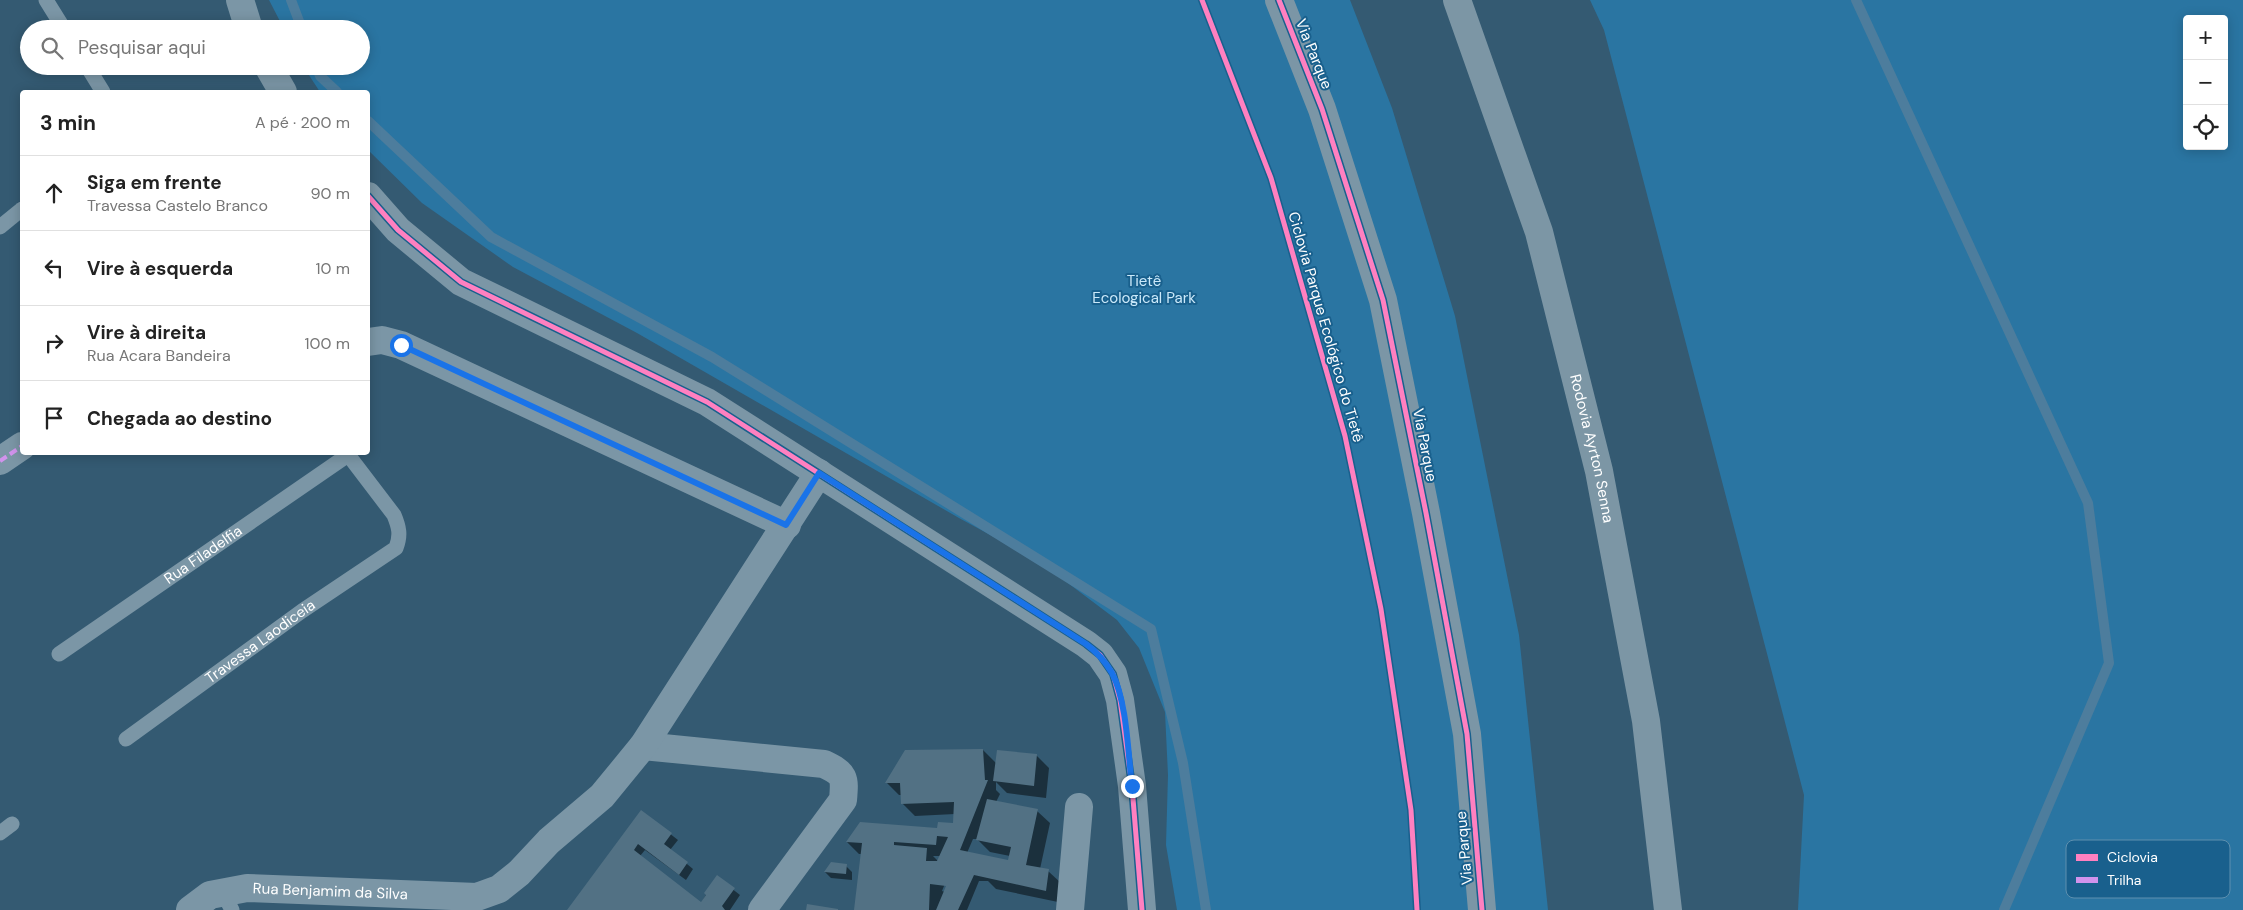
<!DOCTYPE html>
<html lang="pt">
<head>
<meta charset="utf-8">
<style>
	body { margin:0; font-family:"DM Sans",sans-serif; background:#f6f6f6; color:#222 }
	.controls { position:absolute; right:15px; top:15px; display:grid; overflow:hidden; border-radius:5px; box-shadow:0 2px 12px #0003 }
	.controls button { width:45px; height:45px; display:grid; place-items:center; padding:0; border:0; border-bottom:1px solid #e0e0e0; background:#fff; color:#222; font:25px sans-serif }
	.stop { position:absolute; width:15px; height:15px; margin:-11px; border:4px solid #1a73e8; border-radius:50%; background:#fff }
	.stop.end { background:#1a73e8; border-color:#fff; box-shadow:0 1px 5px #0008 }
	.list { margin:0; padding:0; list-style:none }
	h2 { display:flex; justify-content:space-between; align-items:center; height:65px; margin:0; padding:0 20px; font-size:21px }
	h2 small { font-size:16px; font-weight:400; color:#767676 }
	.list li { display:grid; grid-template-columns:32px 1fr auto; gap:15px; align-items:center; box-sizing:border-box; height:75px; padding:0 20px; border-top:1px solid #e0e0e0 }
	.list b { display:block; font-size:19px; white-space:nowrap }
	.list p { margin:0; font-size:16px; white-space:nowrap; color:#767676 }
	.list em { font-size:16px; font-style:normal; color:#767676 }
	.icon { flex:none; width:28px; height:28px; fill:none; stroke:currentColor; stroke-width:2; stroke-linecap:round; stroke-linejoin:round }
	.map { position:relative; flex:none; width:2243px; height:910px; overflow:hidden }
	.search { position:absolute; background:#fff; box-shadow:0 2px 12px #0003; left:20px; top:20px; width:350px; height:55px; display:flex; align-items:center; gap:12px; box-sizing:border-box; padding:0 18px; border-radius:28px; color:#767676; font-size:19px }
	.panel { position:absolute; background:#fff; box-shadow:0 2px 12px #0003; left:20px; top:90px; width:350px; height:365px; border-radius:5px }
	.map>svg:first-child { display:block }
	.green { fill:#2a75a2; fill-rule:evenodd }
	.shadow { fill:#0007; fill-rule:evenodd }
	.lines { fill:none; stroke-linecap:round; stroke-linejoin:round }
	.stream { stroke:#4d7d9d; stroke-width:10 }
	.building { fill:#527184; fill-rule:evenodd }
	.service { stroke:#7b96a6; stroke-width:15 }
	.minor { stroke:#7b96a6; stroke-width:28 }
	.motorway { stroke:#7c96a5; stroke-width:28 }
	.quiet { stroke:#d193ec; stroke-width:4; stroke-dasharray:8 4; stroke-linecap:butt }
	.cycleway-casing { stroke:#19608d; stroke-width:8 }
	.cycleway { stroke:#ff80c0; stroke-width:5 }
	.route { stroke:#1a73e8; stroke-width:6 }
	.labels { text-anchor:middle; stroke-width:4; stroke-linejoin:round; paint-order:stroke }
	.street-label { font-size:15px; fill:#fff; stroke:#19608d }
	.park-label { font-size:15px; fill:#cbe9fa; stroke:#19608d }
	.key { fill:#19608d; stroke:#5e90af; stroke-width:1 }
	.key-label { font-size:14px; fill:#fff }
</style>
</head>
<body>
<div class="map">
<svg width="2243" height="910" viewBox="0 0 2243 910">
	<rect width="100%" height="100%" fill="#345a72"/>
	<path class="green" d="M269,0H1350L1392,108L1455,316L1519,635L1548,910H1177L1166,845L1168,775L1165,712L1139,648L1117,620L1040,562L959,518L637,333L513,267L422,203L368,150V92H320L303,66H361V29H284Z
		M1590,0H2243V910H1798L1804,795L1604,30ZM2187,19H2224V146H2187Z"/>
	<path class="shadow" d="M983,750L997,764L998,752L1037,756L1049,768L1046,798L1007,793L996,782V790L1000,794L996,802L1037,811L1050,823L1040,869L1048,871L1061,883L1058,902L996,889L988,881H979L967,910H855L862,854H859L847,842L955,826V814L915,816L902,803V795H899L887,783L905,752ZM973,839H977L990,852L1010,856L1009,862L967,853ZM933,856H940L938,861ZM954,861L945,892L942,891Z
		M642,812L678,840L670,850L693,869L686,880L645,850L640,856L701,903L717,877L740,895L730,910H569Z
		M846,866L852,872V880L831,878L825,872Z"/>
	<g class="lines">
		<path class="stream" d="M291,0L302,29
			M1856,0L2088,503L2109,663L2004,910
			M316,66L320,76L337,92
			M368,121L491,237L712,357L1151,629L1183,763L1206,910"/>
	</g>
	<path class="building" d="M983,749L985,780H988L960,850L1008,860L1011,847L976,840L987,799L1038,809L1026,865L1049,869L1046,891L974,875L958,910H936L946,886L930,884L929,910H854L862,843L846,842L860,822L937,828L938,822L953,823L954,802L901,804L900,783H885L905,750ZM937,836L948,837L937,861H926L927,848L894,845V842L936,845Z
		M997,750L1037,754L1034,786L993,781Z
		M641,810L672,833L664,844L688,862L679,875L638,844L634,850L701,902L706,895L704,893L717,875L735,888L722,906L725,910H567Z
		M831,862L847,864L846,874L824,872Z
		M807,904L838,909V910H806Z"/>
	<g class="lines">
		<g class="service">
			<path d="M46,0L64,29"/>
			<path d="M87,66L103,92"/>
			<path d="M0,227L22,209"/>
			<path id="s1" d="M59,654L348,455"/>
			<path id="s2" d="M126,739L302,611L396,548C401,535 399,527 394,515L346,452"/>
			<path d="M0,833L12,824"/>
			<path d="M222,891L232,910"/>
		</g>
		<g class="minor">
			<path d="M240,0L249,29"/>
			<path d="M1279,0L1322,109L1383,300L1426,513L1467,734L1482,910"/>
			<path d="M268,66L283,92"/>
			<path d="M368,196L398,230L461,282L707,402L1086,644L1100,655L1113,674L1120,700L1132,786L1142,910"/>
			<path d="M368,342L382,340L401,345L787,525"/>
			<path d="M0,461L22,446"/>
			<path d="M643,746L824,764C845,774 845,777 843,800L762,910"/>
			<path id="s3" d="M190,910L210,895L247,888L477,897L499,889L519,873L549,841L602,796L643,746L819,473"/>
			<path d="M1070,910L1079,807"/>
		</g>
		<path class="motorway" id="s4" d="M1457,0L1539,232L1599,471L1646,721L1668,910"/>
		<path class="quiet" d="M0,461L22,446"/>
		<g class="cycleway-casing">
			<path id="cycleway" d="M1202,0L1271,178L1345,436L1381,609L1411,810L1417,910
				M1279,0L1322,109L1383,300L1426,513L1467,734L1482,910
				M368,196L398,230L461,282L707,402L1086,644L1100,655L1113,674L1120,700L1132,786L1142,910"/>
		</g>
		<use href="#cycleway" class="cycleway"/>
	</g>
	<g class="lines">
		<path class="route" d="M401,345L786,525L819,473L1086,644C1097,652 1105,661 1112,673C1127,701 1128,754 1132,786"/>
	</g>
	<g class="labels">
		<g class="street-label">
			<text transform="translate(1314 54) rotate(68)" y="5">Via Parque</text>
			<text transform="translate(1326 327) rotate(74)" y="5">Ciclovia Parque Ecológico do Tietê</text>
			<text transform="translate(1425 445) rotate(79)" y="5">Via Parque</text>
			<text dy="5" stroke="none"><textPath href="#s4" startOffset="469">Rodovia Ayrton Senna</textPath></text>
			<text dy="5" stroke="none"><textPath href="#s1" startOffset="175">Rua Filadelfia</textPath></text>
			<text dy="5" stroke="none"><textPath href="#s2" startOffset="166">Travessa Laodiceia</textPath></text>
			<text transform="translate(1464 848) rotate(-95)" y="5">Via Parque</text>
			<text dy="5" stroke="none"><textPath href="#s3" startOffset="146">Rua Benjamim da Silva</textPath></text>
		</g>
		<g class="park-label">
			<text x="1144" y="286">Tietê<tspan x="1144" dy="17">Ecological Park</tspan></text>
		</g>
	</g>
	<rect x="2066" y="840" width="164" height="58" rx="8" class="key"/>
	<rect x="2076" y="854" width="22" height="7" fill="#ff80c0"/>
	<rect x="2076" y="877" width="22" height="6" fill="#d193ec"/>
	<g class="key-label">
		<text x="2107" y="862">Ciclovia</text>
		<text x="2107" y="885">Trilha</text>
	</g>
</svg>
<div class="controls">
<button>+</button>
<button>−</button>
<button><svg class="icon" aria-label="locate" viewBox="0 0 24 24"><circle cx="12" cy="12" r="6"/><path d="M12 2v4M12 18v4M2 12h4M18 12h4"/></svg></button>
</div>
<div class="stop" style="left:401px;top:345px"></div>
<div class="stop end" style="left:1132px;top:786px"></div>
<div class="search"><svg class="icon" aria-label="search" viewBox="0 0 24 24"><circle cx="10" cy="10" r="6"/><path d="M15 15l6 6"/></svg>Pesquisar aqui</div>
<section class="panel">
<h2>3 min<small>A pé · 200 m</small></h2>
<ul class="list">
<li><svg class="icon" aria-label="ahead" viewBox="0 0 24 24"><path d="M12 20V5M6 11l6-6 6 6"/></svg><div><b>Siga em frente</b><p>Travessa Castelo Branco</p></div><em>90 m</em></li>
<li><svg class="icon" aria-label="left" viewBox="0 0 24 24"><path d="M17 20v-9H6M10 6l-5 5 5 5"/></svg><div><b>Vire à esquerda</b></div><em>10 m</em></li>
<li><svg class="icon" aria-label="right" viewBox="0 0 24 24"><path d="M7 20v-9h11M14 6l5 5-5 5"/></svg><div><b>Vire à direita</b><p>Rua Acara Bandeira</p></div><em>100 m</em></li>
<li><svg class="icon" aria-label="arrive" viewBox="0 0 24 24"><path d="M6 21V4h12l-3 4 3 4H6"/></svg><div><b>Chegada ao destino</b></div></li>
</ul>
</section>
</div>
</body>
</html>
